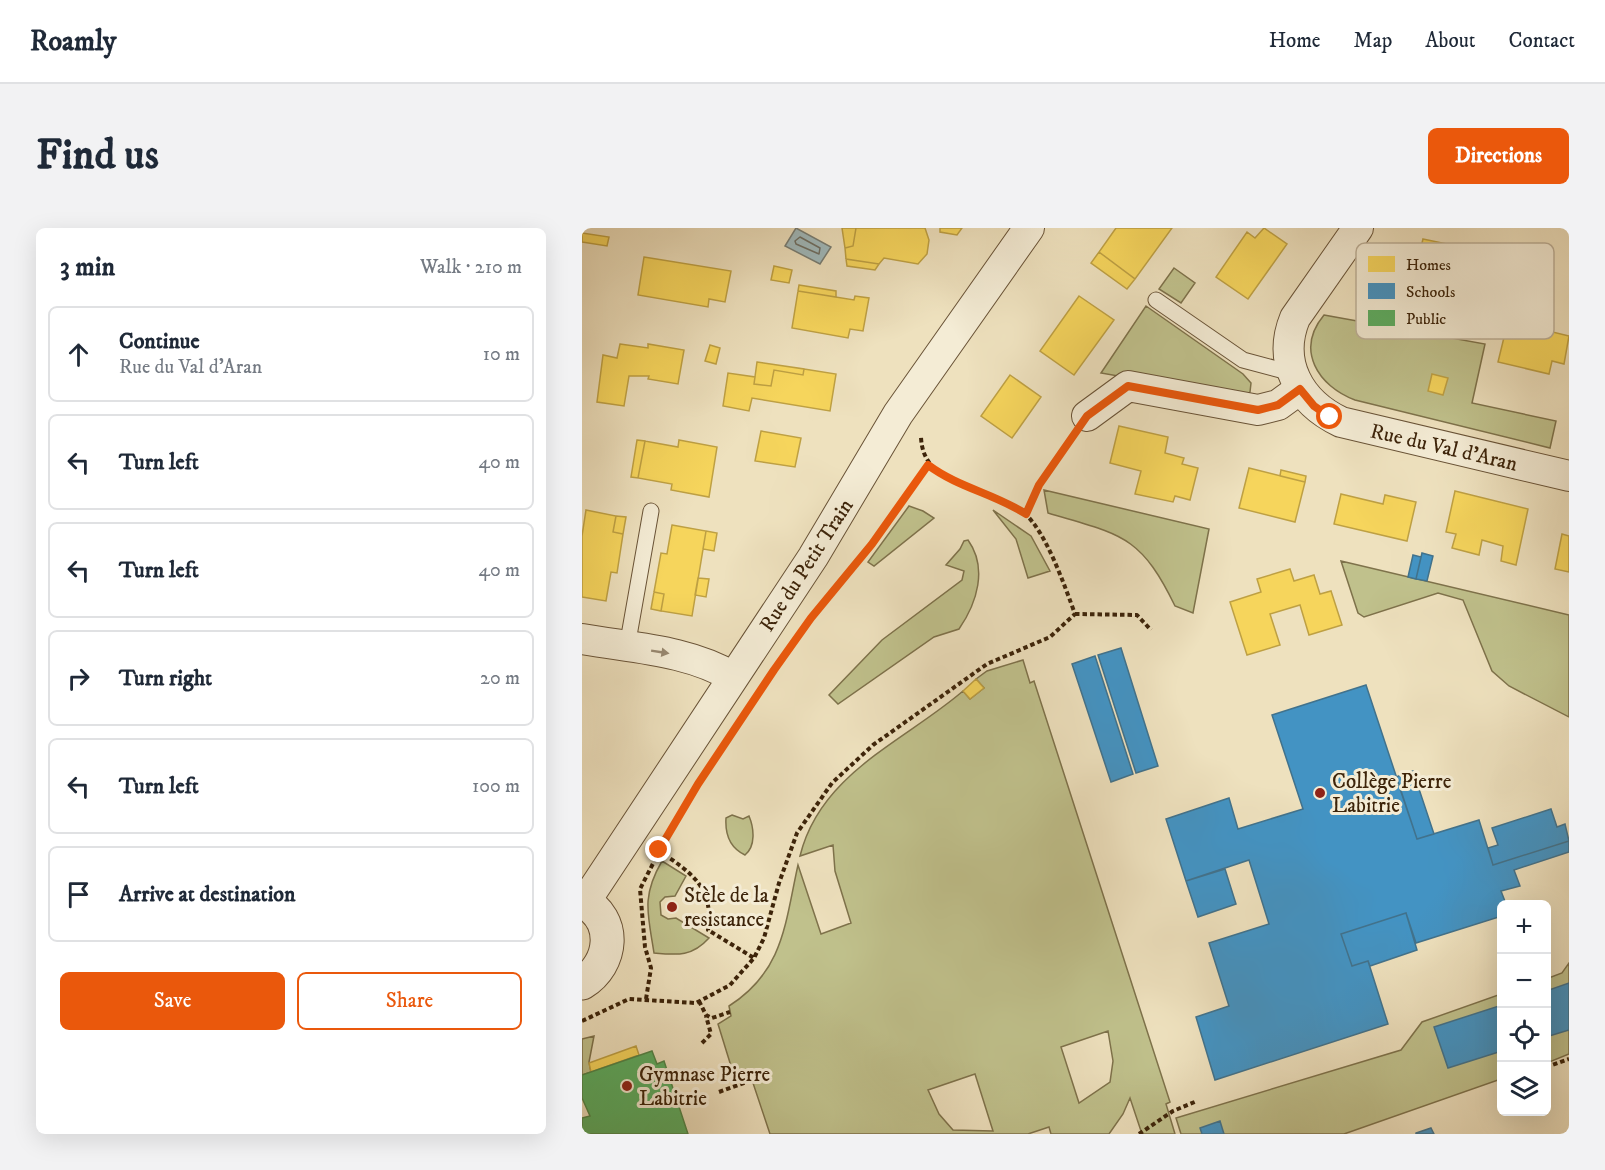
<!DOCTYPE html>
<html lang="en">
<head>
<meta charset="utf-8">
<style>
	body { margin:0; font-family:"IM FELL DW Pica",serif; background:#f2f2f3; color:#1f2937 }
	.controls { position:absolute; right:18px; bottom:18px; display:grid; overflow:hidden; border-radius:9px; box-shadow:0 6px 24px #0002 }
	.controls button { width:54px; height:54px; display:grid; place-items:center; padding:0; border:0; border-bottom:2px solid #e0e1e3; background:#fff; color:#1f2937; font:30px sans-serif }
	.stop { position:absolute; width:18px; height:18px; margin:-14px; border:4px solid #ea580c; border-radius:50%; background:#fff }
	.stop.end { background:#ea580c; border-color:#fff; box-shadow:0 2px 6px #0008 }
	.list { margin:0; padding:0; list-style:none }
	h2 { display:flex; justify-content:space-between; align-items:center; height:78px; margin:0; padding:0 24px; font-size:26px }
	h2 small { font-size:20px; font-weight:400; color:#747a83 }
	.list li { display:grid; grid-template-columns:39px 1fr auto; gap:18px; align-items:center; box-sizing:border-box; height:96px; margin:0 12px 12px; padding:0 12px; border:2px solid #e0e1e3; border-radius:9px }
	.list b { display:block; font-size:22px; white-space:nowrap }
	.list p { margin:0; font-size:20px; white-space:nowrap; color:#747a83 }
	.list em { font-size:20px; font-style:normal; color:#747a83 }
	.actions { display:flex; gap:12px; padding:18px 24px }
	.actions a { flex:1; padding:14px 0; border:2px solid #ea580c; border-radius:9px; text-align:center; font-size:21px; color:#ea580c }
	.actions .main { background:#ea580c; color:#fff }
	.icon { flex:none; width:33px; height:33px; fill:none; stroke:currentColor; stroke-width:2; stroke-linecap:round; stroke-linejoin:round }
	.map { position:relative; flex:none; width:987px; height:906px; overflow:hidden; border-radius:9px }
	header { display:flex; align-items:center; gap:36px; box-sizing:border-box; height:84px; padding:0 30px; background:#fff; border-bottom:2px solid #e0e1e3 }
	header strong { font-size:28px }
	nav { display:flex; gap:33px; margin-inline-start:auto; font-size:21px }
	.intro { display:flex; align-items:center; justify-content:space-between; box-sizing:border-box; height:144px; padding:0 36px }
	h1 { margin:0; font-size:42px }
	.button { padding:15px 27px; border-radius:9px; background:#ea580c; color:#fff; font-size:21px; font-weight:700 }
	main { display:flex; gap:36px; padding:0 36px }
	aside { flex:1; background:#fff; border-radius:9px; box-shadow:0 6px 24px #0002 }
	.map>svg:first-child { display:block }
	.green { fill:#c0c18c; stroke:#7e724b; stroke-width:1.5; fill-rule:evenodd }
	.water { fill:#a0babd; stroke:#787e75; stroke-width:1.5 }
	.homes { fill:#f6d55c; stroke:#bea043; stroke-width:1.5 }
	.schools { fill:#4393c3; stroke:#41728c; stroke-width:1.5 }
	.public { fill:#5aae61; stroke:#518547; stroke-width:1.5 }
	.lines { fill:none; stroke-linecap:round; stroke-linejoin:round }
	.shore { stroke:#6e6f64; stroke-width:1.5 }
	.service-casing { stroke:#695337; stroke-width:17 }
	.minor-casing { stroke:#695337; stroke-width:32 }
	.tertiary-casing { stroke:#695337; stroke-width:35 }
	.path { stroke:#3d240a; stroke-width:4; stroke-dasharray:4.5 3; stroke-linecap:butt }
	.service { stroke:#f4ecd5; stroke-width:15 }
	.minor { stroke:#f4ecd5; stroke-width:30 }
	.tertiary { stroke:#f4ecd5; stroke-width:33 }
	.oneway { fill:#988870 }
	.route { stroke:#ea580c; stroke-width:8 }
	.poi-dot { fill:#8f2418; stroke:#f4ecd5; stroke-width:2 }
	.labels { text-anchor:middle; stroke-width:6; stroke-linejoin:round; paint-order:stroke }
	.street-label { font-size:21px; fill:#3d240a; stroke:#f4ecd5 }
	.poi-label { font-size:21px; fill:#3d240a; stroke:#f4ecd5; text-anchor:start }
	.key { fill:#f4ecd5; stroke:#bdb098; stroke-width:1.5 }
	.key-label { font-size:16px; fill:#3d240a }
</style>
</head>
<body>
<header>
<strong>Roamly</strong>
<nav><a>Home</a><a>Map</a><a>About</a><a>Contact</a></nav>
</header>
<div class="intro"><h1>Find us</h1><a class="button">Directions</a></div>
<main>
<aside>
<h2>3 min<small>Walk · 210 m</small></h2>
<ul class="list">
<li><svg class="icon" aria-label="ahead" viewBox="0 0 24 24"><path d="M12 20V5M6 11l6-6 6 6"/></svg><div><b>Continue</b><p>Rue du Val d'Aran</p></div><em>10 m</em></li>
<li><svg class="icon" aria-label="left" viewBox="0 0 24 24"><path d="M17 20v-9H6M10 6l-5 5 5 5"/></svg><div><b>Turn left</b></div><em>40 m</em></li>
<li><svg class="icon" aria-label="left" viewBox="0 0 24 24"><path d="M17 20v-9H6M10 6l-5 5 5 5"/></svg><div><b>Turn left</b></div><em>40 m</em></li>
<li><svg class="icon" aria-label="right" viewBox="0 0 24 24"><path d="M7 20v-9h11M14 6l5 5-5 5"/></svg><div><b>Turn right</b></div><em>20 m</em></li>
<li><svg class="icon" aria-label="left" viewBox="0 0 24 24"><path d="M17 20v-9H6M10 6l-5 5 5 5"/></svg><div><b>Turn left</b></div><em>100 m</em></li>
<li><svg class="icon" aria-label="arrive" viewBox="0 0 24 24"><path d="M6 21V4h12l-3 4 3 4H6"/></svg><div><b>Arrive at destination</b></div></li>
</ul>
<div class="actions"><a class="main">Save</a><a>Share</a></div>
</aside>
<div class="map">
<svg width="987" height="906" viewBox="0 0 987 906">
	<rect width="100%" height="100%" fill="#eee1be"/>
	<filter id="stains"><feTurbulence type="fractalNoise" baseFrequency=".00333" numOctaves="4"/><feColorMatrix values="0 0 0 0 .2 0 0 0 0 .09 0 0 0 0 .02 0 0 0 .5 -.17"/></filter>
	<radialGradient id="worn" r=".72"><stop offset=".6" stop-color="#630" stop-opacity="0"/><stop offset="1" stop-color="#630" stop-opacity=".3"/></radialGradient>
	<path class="green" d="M592,40L613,55L599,75L577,61Z
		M564,78L661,146L669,155L668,164L662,170L519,145Z
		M742,87L903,116L890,175L974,193L968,220L773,172C736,158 713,122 742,87Z
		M462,262L627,301L611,385L593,378C558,306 539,307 466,285Z
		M327,278L341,283L352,290L292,338L286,334Z
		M411,282L449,308L468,343L446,350L434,311Z
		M386,312C406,340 395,375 377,401L352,409L256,476L247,467L300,412L380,352L382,343L364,337L378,321L382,313Z
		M759,333L987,387V489L927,458L910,443L881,372L856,365L782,389L776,385Z
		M441,432L448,455L452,453L588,874L584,876L593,906H560L548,870L541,886L527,906H469L467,899L446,906H188L168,846L153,851L136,796L149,788L147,778C202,743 203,695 216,637L239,706L269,695L253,643L251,617L218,628C238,545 323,513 381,463L388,471L402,460L394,451L405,443ZM526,803L531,833L528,854L497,875L479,819ZM393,846L411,903L371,902L357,886L346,862Z
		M150,587L161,591L167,588C172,600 174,618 163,627C148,620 143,606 144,590Z
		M80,633L104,648L93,668L83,669L78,674L79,687L86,691L94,690L127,710C110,729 95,727 72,725C66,686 59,669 80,633Z
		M987,735V826L965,835L964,751L980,745Z
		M919,766V851L762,906H599L594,890L819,822L840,794Z
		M12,808L7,834L9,844L0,847V811Z"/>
	<path class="water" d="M214,0L249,19L238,36L203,18Z"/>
	<path class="homes" d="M260,0H274L271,18L263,20Z
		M274,0H343L347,12L345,26L336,36L302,30L297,36L264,31L263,20L271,18Z
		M358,0H380L375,7L358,4Z
		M534,0H590L553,51L517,24Z
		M682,0L705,16L666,71L634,49L665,4L673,10Z
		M0,5L27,9L25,18L0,14Z
		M841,11L870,17L863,48L873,50L867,84L822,70L820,83L797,78L804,49L825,54L831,26L837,27Z
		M517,24L553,51L545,61L509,35Z
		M62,29L149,43L143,74L127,71L126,79L56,67Z
		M264,31L297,36L293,42L265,38Z
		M192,38L210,42L207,55L189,52Z
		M217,57L254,63V69L216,63Z
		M216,63L272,72L273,68L287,70L281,103L268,101L266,110L210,100Z
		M497,68L532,92L492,147L458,123Z
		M926,93L987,108L982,136L970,133L967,146L916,134Z
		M38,116L66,120V116L102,122L96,156L66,151L67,148H47L42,178L15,174L21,127L35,130Z
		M128,117L138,120L134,136L123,133Z
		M175,134L222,141L221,147L192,142L189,158L172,156Z
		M222,141L254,146L248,183L170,170L167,183L141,178L146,145L173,149L172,156L189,158L192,142L221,147Z
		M850,146L866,150L861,167L846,163Z
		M428,147L459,169L430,210L399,188Z
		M537,198L586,209L583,225L602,230L600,236L616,240L608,272L593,268L591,274L553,266L559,243L528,235Z
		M179,203L219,210L213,239L173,233Z
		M55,212L63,213L56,250L49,249Z
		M97,212L135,219L127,269L89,262L90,256L56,250L63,213L96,219Z
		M667,240L723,254L713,294L657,280Z
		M699,242L724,248L723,254L698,248Z
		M873,263L946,281L934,337L919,333L921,318L900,312L897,327L870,320L874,306L864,304Z
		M759,266L801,276L803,267L834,274L825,313L752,296Z
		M4,282L34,288L31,304L41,306L35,345L29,344L24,373L0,369V308Z
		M34,288L44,289L41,306L31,304Z
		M90,297L124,303L110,388L79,383L82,366L72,364L79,325L85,326Z
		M124,303L135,305L132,323L121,321Z
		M980,306L987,308V344L973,341Z
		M708,341L712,353L732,347L738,366L749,363L760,397L727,407L718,377L688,386L698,417L665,427L648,374L679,364L675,351Z
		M116,350L127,351L124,369L113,367Z
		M72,364L82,366L79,383L69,381Z
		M394,451L402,460L388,471L381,463Z
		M54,818L57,827L9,844L7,835Z"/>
	<path class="schools" d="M840,325L851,328L845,353L834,351Z
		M831,327L839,329L834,351L826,349Z
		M539,420L576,538L554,545L516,427Z
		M513,428L551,546L529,554L490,436Z
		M784,457L835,611L897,592L911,637L987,613V624L932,642L938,658L919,663L924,676H920V688L834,715L824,685L759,706L770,738L786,733L806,796L633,852L614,789L647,778L627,715L687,696L667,632L604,653L584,591L647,570L656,601L721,581L690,487Z
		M831,543L852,606L835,611L814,549Z
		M969,581L975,599L983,596L987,613L911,637L906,620L916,617L910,600Z
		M643,641L654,676L616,689L604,653Z
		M824,685L835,722L788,738L786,733L770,738L759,706Z
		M987,755V802L964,809V763Z
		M920,777V823L866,840L852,799Z
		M638,893L642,906H620L618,900Z
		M849,900L852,906H834V905Z"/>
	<path class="public" d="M70,823L75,836L82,833L106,906H0V890L8,888L0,870V847Z"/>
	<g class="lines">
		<path class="shore" d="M218,9L238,20L237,26L214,16L213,13Z"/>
		<g class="service-casing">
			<path id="service" d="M574,72L661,132L710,145
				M45,419L69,283"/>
		</g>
		<g class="minor-casing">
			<path id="minor" d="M776,0L713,90C695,134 717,174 759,194L987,248
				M505,188L546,158L676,182L696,177L718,161
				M0,411C50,420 106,422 151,449
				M3,674L231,329L316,186L447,0"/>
		</g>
		<g class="tertiary-casing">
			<path id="tertiary" d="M0,673C36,691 31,736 0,755"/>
		</g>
		<path class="path" d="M444,286L457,257L489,211
			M493,386L555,387L569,402
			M232,387L290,316L346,237
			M76,622C109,645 132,658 126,702L172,730
			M64,771L69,740L63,719L58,661L81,616
			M117,773L124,787L130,790L148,784
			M0,793L47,771L114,775L148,757L172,730L182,710L197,655L215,605L250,555L291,517L405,436L468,409L493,386C483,359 464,303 442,285C408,258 341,262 339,209
			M120,815L129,806L124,788
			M964,839L987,831
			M137,864L170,852
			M557,906L591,883L615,873"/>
		<use href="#service" class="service"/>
		<use href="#minor" class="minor"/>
		<use href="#tertiary" class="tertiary"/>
	</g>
	<defs><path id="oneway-solid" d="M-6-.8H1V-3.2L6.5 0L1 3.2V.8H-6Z" transform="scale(1.5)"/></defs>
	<use class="oneway" href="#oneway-solid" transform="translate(78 424) rotate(9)"/>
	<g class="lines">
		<path class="route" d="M77,622L116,556L192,442L229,390L290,316L346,237C377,260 411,265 444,286L457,257L505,188L546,158L676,182L696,177L718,161L732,178L748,189"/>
	</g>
	<g class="poi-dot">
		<circle cx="738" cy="565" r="6"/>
		<circle cx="90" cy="679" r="6"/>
		<circle cx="45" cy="858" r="6"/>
	</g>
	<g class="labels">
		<g class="street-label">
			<text transform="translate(862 219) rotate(13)" y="7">Rue du Val d'Aran</text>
			<text transform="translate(224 337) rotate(-57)" y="7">Rue du Petit Train</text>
		</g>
		<g class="poi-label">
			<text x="750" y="560">Collège Pierre<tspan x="750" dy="24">Labitrie</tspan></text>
			<text x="102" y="674">Stèle de la<tspan x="102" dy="24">resistance</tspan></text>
			<text x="57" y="853">Gymnase Pierre<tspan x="57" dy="24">Labitrie</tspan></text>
		</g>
	</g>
	<rect x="774" y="15" width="198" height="96" rx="9" class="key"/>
	<rect x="786" y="28" width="27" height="16" fill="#f6d55c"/>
	<rect x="786" y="55" width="27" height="16" fill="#4393c3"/>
	<rect x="786" y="82" width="27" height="16" fill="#5aae61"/>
	<g class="key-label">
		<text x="824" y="42">Homes</text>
		<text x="824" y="69">Schools</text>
		<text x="824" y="96">Public</text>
	</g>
	<rect width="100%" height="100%" filter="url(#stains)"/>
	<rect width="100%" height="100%" fill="url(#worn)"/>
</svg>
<div class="controls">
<button>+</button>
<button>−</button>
<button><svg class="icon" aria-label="locate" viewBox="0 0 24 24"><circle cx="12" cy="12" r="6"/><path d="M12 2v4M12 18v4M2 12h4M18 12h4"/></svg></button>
<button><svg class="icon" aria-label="layers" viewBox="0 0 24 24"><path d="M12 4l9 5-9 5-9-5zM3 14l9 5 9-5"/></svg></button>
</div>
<div class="stop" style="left:748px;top:189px"></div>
<div class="stop end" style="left:77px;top:622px"></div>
</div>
</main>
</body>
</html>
